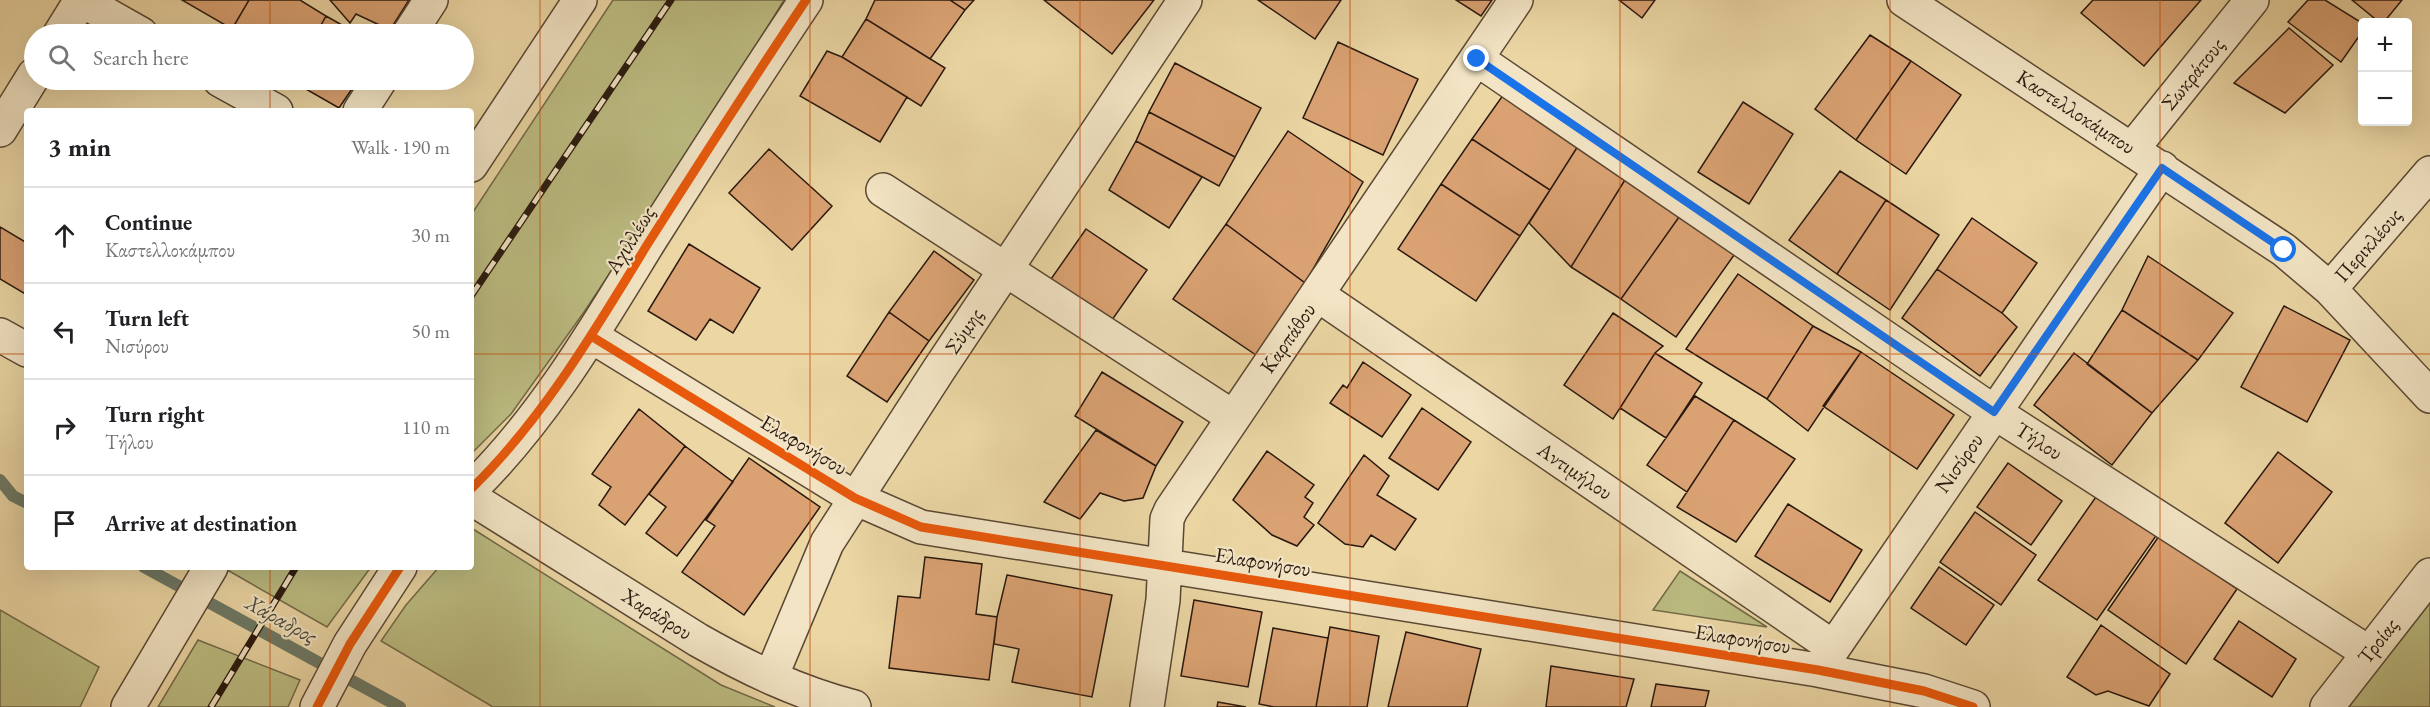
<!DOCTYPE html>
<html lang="en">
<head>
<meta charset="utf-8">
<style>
	body { margin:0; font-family:"EB Garamond",serif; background:#f2f2f2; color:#202124 }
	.controls { position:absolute; right:18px; top:18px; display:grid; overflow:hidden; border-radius:6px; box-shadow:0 6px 24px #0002 }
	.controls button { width:54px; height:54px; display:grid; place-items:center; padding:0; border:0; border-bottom:2px solid #e0e0e0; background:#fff; color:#202124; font:30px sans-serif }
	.stop { position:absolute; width:18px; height:18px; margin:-14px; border:4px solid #1a73e8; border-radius:50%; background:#fff }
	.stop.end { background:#1a73e8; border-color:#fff; box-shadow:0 2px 6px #0008 }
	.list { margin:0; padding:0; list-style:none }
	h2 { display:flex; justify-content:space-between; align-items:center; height:78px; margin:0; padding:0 24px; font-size:26px }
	h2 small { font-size:20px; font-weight:400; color:#757577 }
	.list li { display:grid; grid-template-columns:39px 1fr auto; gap:18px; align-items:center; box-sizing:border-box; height:96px; padding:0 24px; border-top:2px solid #e0e0e0 }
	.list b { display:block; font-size:22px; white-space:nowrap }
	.list p { margin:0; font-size:20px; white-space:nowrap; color:#757577 }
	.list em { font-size:20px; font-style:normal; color:#757577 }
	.icon { flex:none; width:33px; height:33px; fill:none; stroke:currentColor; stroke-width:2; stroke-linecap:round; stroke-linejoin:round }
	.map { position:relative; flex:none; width:2430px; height:707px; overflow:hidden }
	.search { position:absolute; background:#fff; box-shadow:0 6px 24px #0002; left:24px; top:24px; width:450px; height:66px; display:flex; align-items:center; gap:15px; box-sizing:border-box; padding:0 21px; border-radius:33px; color:#757577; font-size:22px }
	.panel { position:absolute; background:#fff; box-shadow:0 6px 24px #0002; left:24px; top:108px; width:450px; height:462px; border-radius:6px }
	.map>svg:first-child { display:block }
	.green { fill:#bcbd82; stroke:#726a48; stroke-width:1.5 }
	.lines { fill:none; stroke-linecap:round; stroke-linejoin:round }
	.stream { stroke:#6c7966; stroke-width:12 }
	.building { fill:#daa273; stroke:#29180e; stroke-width:1.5 }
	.minor-casing { stroke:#5a4834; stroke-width:36 }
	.tertiary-casing { stroke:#5a4834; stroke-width:36 }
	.minor { stroke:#f2e4c4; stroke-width:33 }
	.tertiary { stroke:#f2e4c4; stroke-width:33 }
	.rail-casing { stroke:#29180e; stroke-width:7 }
	.rail { stroke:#f2e4c4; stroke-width:4.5; stroke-dasharray:14; stroke-linecap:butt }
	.cycleway-casing { stroke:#f2e4c4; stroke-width:13 }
	.cycleway { stroke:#e8590c; stroke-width:9 }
	.route { stroke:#1a73e8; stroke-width:8 }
	.grid { fill:none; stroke:#cb4f0c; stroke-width:1.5; stroke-opacity:0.55 }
	.labels { text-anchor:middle; stroke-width:4.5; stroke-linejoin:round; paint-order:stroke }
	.street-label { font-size:21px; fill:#29180e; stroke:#f2e4c4 }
	.water-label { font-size:22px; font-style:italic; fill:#4b493a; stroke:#f2e4c4 }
</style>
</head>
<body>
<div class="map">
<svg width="2430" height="707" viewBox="0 0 2430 707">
	<rect width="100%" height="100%" fill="#ebd6a4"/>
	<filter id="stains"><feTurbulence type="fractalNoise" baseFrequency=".00333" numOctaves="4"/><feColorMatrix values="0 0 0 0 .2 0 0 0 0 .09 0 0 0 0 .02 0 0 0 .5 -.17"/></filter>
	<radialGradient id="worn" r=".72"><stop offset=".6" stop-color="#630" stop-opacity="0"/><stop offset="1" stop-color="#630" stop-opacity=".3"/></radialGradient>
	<path class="green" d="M613,0H784L694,147L584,312L511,414L471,454V215Z
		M473,529L721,685L775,707H493L381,641L406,605L439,567H471Z
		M232,567H371L327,627L229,571Z
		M1680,571L1767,627L1653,610Z
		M2430,590V707H2336Z
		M0,610L99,667L80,707H0Z
		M198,640L300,680L288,707H158Z"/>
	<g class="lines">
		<path class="stream" d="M0,480L13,496L27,503
			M144,567L400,707"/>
	</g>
	<path class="building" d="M182,0H249L232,29Z
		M249,0H300L326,16L316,34H241L232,29Z
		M330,0H409L390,30L356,14L350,23Z
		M875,0H950L965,10L930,59L866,19Z
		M950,0H974L965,10Z
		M1044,0H1154L1112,54Z
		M1258,0H1341L1315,39Z
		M1456,0H1492L1481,16Z
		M1619,0H1655L1642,18Z
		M2093,0H2201L2144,66L2081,13Z
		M2308,0H2325L2362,23V32L2341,62L2288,22Z
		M2352,0H2402L2384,22H2379Z
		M326,16L358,34H316Z
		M866,19L945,68L921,106L842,57Z
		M2289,28L2333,65L2285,113L2234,83Z
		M1870,35L1911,61L1856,140L1815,109Z
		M1338,42L1418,79L1383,155L1303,118Z
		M827,51L842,57L907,97L880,142L800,96Z
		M1911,61L1961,95L1906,174L1856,140Z
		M1175,63L1261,108L1235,157L1149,112Z
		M308,80H358L339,108L304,88Z
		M1506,91L1578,146L1550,190L1472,139Z
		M1743,102L1793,134L1749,204L1698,172Z
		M1149,112L1235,157L1219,186L1136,141Z
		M1288,131L1363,182L1305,283L1226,224Z
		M1472,139L1550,190L1520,236L1441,184Z
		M1136,141L1202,177L1169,228L1109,190Z
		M1578,146L1628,175L1571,267L1529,223Z
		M769,149L832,206L792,250L729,193Z
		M1840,171L1886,200L1837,274L1789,240Z
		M1628,175L1684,210L1621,299L1571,267Z
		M1441,184L1520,236L1476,301L1398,249Z
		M1886,200L1939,235L1890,310L1837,274Z
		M1684,210L1739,248L1676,337L1621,299Z
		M1972,218L2037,263L2002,313L1937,269Z
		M1226,224L1305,283L1256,355L1173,299Z
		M0,227L27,243V295L0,279Z
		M1086,229L1147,270L1112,320L1051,279Z
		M689,244L760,288L733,333L710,319L696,340L648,311Z
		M934,251L974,280L929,341L889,312Z
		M2148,256L2233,313L2198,360L2122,310Z
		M1937,269L2002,313L2017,327L1980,376L1902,318Z
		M1738,274L1813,326L1767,399L1686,349Z
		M2284,306L2350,340L2307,422L2241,387Z
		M2122,310L2198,360L2152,413L2087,364Z
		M889,312L929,341L887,402L847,376Z
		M1613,313L1663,346L1655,353L1613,419L1564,385Z
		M1813,326L1861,352L1808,431L1767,399Z
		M1861,352L1954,415L1917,469L1823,406Z
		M1655,353L1702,383L1666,438L1620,408Z
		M2074,353L2152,413L2112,465L2034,405Z
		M1363,362L1411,395L1382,437L1330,403L1343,385L1347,388Z
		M1102,372L1183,422L1156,466L1075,416Z
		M1695,396L1734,420L1687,492L1647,465Z
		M1422,408L1471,442L1438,490L1389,458Z
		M639,409L685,446L625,525L599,505L611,487L592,474Z
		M1734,420L1795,459L1736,542L1677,507Z
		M1096,430L1156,466L1143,498L1124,501L1100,493L1080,519L1044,502Z
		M685,446L733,482L677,556L646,533L666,507L649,494Z
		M1267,451L1314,485L1305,497L1313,503L1304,517L1314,525L1297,546L1272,535L1233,500Z
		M2278,452L2332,492L2278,563L2225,523Z
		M1364,455L1389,476L1377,495L1416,519L1395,550L1371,535L1363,547L1345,544L1318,523Z
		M749,458L820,507L744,615L682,572L715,526L706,520Z
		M2008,463L2062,501L2031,545L1977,507Z
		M2098,494L2158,533L2097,620L2038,580Z
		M1788,504L1862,550L1830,602L1755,556Z
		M1975,512L2036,555L2001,605L1940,562Z
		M2159,536L2237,589L2186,664L2108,610Z
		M925,557L982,564L976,614L997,617L989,680L889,668L898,596L920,598Z
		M1939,567L1994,605L1966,645L1911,608Z
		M1007,575L1112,595L1092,697L1012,682L1019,649L994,644L997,617Z
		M1194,600L1262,612L1248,687L1181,676Z
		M2239,621L2296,659L2272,697L2214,659Z
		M2101,625L2170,674L2149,706L2108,691L2096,695L2067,677Z
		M1330,627L1379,636L1367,707H1316Z
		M1273,628L1328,638L1316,707H1274L1259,704Z
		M1406,632L1481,649L1467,707H1388Z
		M1551,666L1634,679L1626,707H1546Z
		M1656,684L1709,691L1705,707H1651Z
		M1218,702L1246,707H1217Z"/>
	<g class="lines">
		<g class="minor-casing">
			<path id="minor" d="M81,0L141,34
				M1904,0L2284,250L2330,289L2430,396
				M60,34L81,0
				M409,34L431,0
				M1477,59L1994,412L2369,653
				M220,80L276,111
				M360,111L380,80
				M0,130L34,75
				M2133,148L2252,0
				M883,190L1233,417
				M2330,289L2430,173
				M1318,295L1833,647
				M0,335L27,350
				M591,336L855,498L921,527L1818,670L1924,691L1973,707
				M471,498L698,640C749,669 797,692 854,707
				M1821,666L2162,168
				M771,677L827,543L938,371L1185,0
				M1147,707L1163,600L1167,519L1171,510L1516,0
				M2327,707L2430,575"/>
		</g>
		<g class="tertiary-casing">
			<path id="tertiary" d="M471,165L580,0
				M471,489C543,419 595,330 647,245C699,163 752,81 806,0
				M128,707L211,567
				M317,707L350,644L400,567"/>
		</g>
		<use href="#minor" class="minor"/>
		<use href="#tertiary" class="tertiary"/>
		<g class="rail-casing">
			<path id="rail" d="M471,296L671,0
				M211,707L296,567"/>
		</g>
		<use href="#rail" class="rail"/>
		<g class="cycleway-casing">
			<path id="cycleway" d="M591,336L855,498L921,527L1818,670L1924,691L1973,707
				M471,489C543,419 595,330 647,245C699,163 752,81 806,0
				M317,707L350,644L400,567"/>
		</g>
		<use href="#cycleway" class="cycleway"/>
	</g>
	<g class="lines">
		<path class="route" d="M1477,59L1994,412L2162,168L2284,250"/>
	</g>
	<path class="grid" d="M270,0V34M540,0V707M810,0V707M1080,0V707M1350,0V707M1620,0V707M1890,0V707M2160,0V707M270,80V111M0,354H27M471,354H2430M270,567V707"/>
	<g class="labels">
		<g class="street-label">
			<text transform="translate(2193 74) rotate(-51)" y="7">Σωκράτους</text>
			<text transform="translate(2076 112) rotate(33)" y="7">Καστελλοκάμπου</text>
			<text transform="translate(630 240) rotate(-58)" y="7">Αχιλλέως</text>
			<text transform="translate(2368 245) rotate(-49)" y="7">Περικλέους</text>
			<text transform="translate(964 331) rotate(-56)" y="7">Σύμης</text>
			<text transform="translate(1288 338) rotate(-55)" y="7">Καρπάθου</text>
			<text transform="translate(2039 441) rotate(33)" y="7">Τήλου</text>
			<text transform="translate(804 445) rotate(31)" y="7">Ελαφονήσου</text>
			<text transform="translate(1959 463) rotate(-55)" y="7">Νισύρου</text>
			<text transform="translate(1575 471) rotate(34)" y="7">Αντιμήλου</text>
			<text transform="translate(1263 562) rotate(9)" y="7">Ελαφονήσου</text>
			<text transform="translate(657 614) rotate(32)" y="7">Χαράδρου</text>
			<text transform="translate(1743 639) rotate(9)" y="7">Ελαφονήσου</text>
			<text transform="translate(2378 641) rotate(-52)" y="7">Τροίας</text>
		</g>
		<g class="water-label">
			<text transform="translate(282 619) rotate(29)" y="8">Χάραδρος</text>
		</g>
	</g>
	<rect width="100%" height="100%" filter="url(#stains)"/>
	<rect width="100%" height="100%" fill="url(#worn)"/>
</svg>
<div class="controls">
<button>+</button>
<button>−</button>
</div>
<div class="stop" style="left:2284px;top:250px"></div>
<div class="stop end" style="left:1477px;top:59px"></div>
<div class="search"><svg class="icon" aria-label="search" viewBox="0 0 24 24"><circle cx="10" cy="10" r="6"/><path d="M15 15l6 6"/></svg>Search here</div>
<section class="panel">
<h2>3 min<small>Walk · 190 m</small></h2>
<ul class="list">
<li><svg class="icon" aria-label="ahead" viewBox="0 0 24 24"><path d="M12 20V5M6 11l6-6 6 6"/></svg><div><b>Continue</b><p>Καστελλοκάμπου</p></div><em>30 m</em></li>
<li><svg class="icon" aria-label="left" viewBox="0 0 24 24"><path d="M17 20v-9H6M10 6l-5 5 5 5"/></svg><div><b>Turn left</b><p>Νισύρου</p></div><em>50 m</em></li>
<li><svg class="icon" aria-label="right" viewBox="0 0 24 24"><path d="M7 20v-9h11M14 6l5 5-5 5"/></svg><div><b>Turn right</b><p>Τήλου</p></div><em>110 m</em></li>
<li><svg class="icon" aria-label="arrive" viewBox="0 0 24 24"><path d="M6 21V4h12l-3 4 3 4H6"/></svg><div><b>Arrive at destination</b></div></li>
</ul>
</section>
</div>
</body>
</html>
